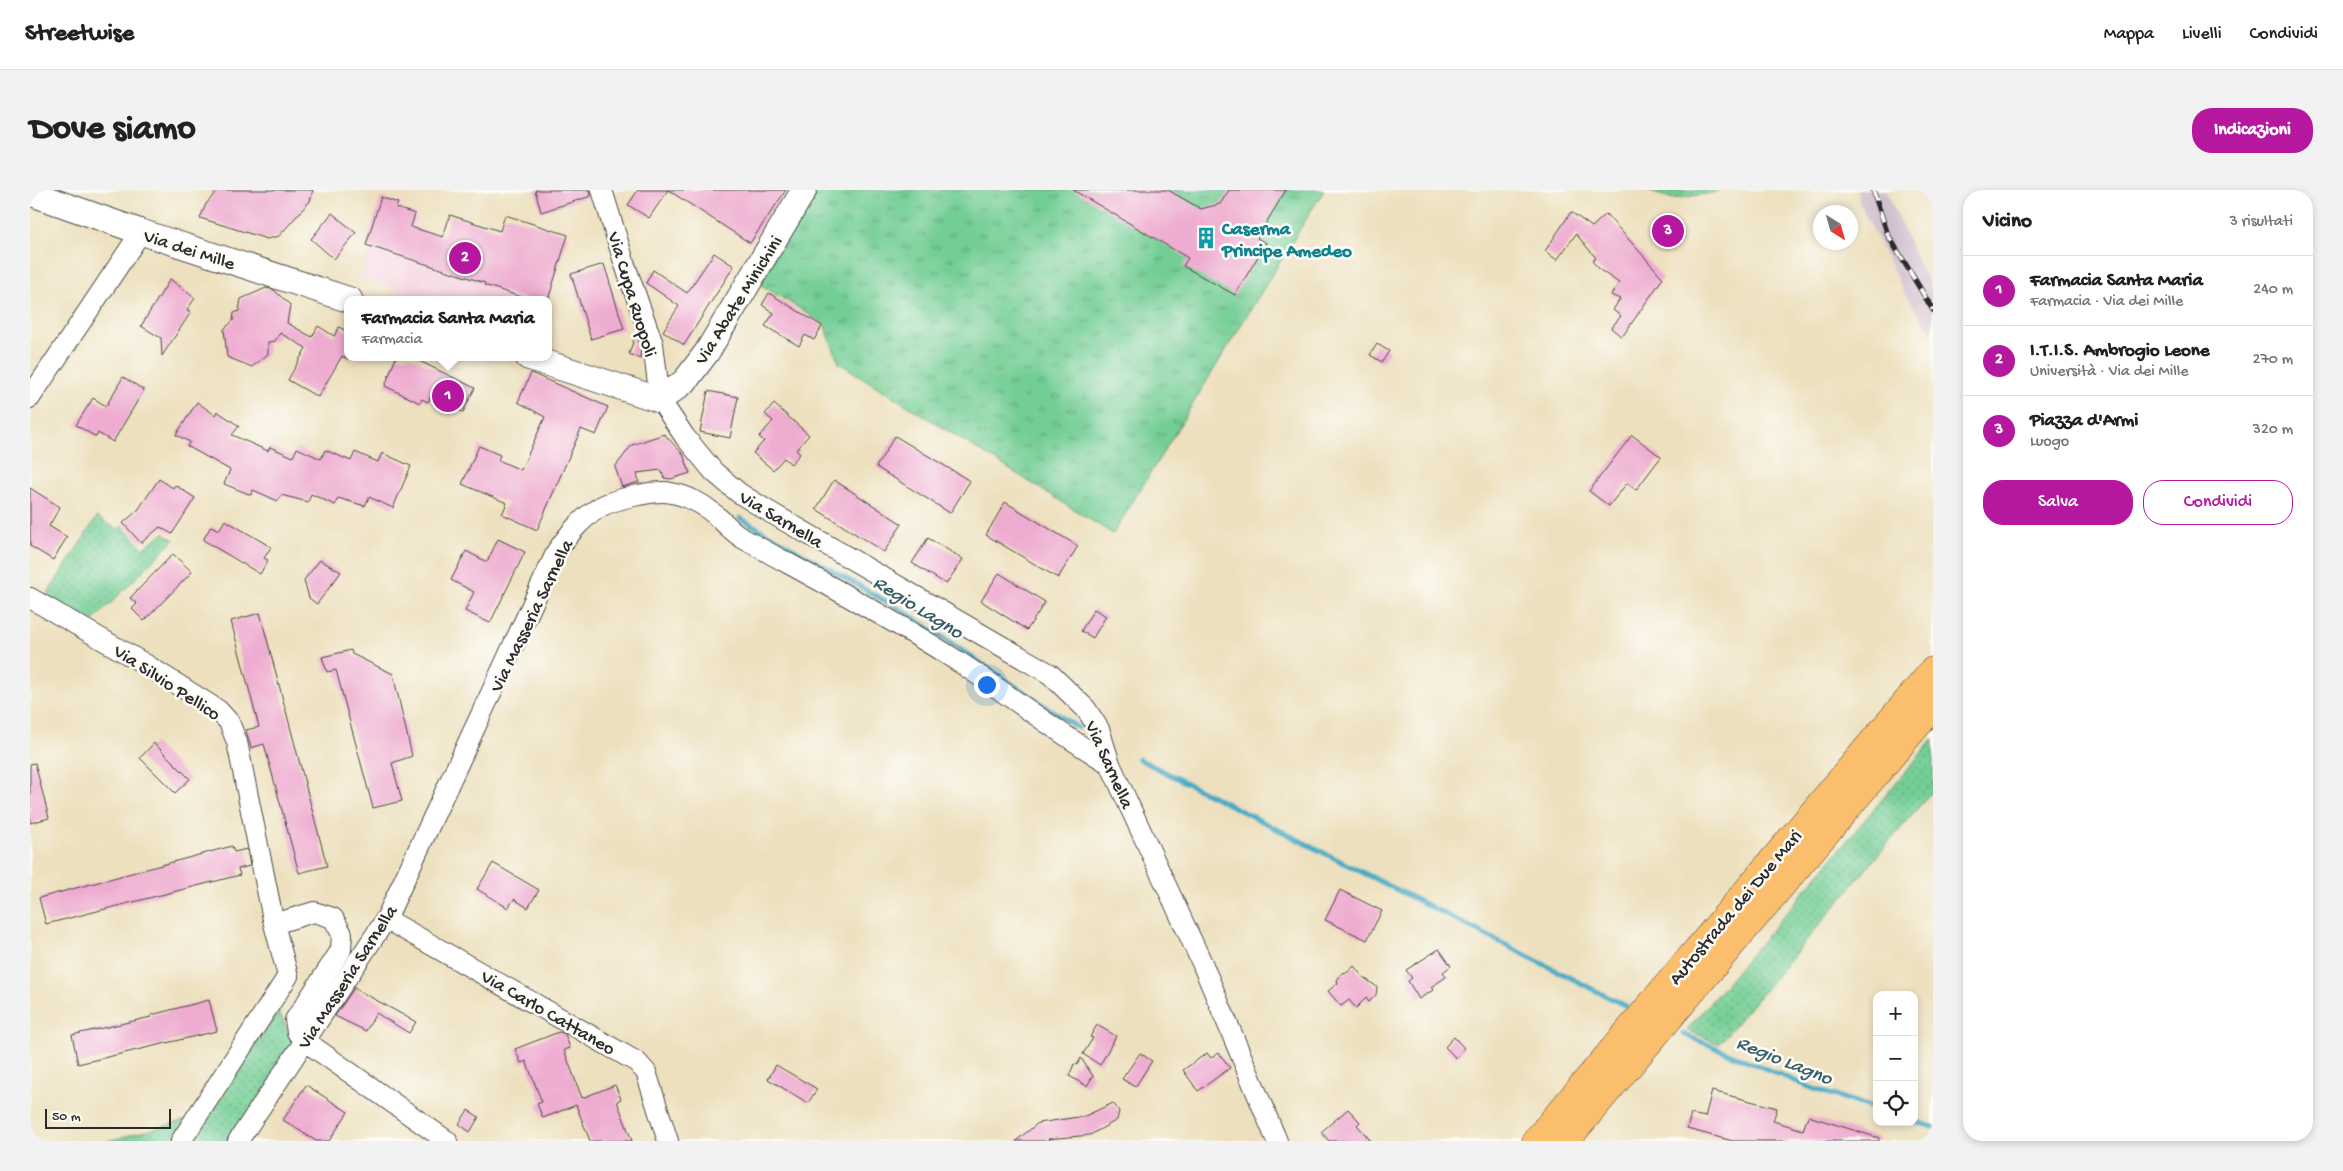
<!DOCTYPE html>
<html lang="it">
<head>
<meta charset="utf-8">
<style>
	body { margin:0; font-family:"Gochi Hand",sans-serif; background:#f2f2f2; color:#202124 }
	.controls { position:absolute; right:15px; bottom:15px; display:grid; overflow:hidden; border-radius:10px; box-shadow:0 2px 8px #0003 }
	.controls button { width:45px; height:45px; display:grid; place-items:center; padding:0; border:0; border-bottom:1px solid #e0e0e0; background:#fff; color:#202124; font:25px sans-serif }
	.compass { position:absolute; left:1783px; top:15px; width:45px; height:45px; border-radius:50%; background:#fff; box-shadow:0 2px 8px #0003; rotate:143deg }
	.scale { position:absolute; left:15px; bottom:12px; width:126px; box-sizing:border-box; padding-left:5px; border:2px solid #2b2b2b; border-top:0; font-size:14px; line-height:18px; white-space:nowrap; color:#2b2b2b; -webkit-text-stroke:4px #fdfcf7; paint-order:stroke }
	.you { position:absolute; left:956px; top:494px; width:18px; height:18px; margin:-12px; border:4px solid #fff; border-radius:50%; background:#1a73e8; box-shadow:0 0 0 8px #1a73e833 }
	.badge { display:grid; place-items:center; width:32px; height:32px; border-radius:50%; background:#b5179e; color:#fff; font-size:16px; font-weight:700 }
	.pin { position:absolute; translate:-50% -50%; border:2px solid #fff; box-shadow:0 1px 5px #0006 }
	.popup { position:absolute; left:314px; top:106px; width:208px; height:65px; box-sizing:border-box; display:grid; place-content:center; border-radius:10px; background:#fff; filter:drop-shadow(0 1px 4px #0005); font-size:16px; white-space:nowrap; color:#757577 }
	.popup b { font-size:19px; color:#202124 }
	.popup::after { content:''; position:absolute; left:50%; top:100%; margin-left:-10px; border:10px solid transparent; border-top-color:#fff }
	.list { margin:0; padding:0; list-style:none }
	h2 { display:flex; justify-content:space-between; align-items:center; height:65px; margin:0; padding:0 20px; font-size:21px }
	h2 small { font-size:16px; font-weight:400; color:#757577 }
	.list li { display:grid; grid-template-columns:32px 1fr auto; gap:15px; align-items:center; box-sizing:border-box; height:70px; padding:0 20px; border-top:1px solid #e0e0e0 }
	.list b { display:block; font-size:19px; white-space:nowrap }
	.list p { margin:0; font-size:16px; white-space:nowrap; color:#757577 }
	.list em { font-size:16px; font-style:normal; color:#757577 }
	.actions { display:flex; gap:10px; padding:15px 20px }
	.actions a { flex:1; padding:11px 0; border:1px solid #b5179e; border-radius:20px; text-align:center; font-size:18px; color:#b5179e }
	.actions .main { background:#b5179e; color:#fff }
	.icon { flex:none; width:28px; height:28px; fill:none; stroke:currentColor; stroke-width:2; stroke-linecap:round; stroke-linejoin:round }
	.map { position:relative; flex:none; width:1903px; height:951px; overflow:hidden; border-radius:20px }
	header { display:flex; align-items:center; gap:30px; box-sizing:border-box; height:70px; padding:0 25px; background:#fff; border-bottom:1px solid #e0e0e0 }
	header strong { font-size:24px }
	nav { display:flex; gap:28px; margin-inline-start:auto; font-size:18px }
	.intro { display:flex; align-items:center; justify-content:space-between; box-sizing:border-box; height:120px; padding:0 30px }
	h1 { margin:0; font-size:35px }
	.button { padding:12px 22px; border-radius:20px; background:#b5179e; color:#fff; font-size:18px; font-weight:700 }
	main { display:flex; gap:30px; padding:0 30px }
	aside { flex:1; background:#fff; border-radius:20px; box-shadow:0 2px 8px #0003 }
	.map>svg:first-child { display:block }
	.built { fill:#f4cfdd }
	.industrial { fill:#d0bdcd }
	.grass { fill:url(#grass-dots); stroke:#4f7c60 }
	.park { fill:url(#park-tufts); stroke:#4f7c60 }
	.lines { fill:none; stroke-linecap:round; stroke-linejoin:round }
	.stream { stroke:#46aac5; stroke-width:5 }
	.building { fill:#eeacd0 }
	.minor-casing { stroke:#484641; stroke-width:22 }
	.tertiary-casing { stroke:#484641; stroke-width:27 }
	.motorway-casing { stroke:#484641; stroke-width:29 }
	.minor { stroke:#fff; stroke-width:20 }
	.tertiary { stroke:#fff; stroke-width:25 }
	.motorway { stroke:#fabe6d; stroke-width:28 }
	.rail-casing { stroke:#2b2b2b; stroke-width:5.5 }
	.rail { stroke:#fdfcf7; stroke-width:4; stroke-dasharray:11; stroke-linecap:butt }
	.labels { text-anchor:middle; stroke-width:5; stroke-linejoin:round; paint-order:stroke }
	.culture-label { font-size:19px; font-weight:bold; fill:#0d838f; stroke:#fdfcf7; text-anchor:start }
	.street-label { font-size:19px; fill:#2b2b2b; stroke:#fdfcf7 }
	.water-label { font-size:20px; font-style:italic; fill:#365e69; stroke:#fdfcf7 }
</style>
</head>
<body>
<header>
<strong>Streetwise</strong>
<nav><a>Mappa</a><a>Livelli</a><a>Condividi</a></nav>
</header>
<div class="intro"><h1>Dove siamo</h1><a class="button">Indicazioni</a></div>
<main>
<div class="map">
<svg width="1903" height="951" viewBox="0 0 1903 951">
	<defs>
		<pattern id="grass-dots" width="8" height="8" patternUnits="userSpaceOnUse" patternTransform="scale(1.25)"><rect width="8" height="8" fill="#73ce95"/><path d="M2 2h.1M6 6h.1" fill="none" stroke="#5fa77a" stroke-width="1.8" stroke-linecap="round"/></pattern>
		<pattern id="park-tufts" width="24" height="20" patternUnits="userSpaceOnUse" patternTransform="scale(1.25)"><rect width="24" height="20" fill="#73ce95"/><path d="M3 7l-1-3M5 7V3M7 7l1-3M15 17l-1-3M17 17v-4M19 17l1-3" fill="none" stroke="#5fa77a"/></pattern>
	</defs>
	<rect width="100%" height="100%" fill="#fdfcf7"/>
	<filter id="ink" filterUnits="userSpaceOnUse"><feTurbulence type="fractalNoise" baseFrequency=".02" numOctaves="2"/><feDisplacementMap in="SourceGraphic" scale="10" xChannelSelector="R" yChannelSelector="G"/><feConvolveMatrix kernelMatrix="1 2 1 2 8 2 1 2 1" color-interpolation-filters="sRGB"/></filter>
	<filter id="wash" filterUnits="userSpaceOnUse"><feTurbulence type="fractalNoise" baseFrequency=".0096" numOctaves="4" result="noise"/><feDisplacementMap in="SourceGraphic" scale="20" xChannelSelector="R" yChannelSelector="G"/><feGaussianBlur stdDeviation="1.12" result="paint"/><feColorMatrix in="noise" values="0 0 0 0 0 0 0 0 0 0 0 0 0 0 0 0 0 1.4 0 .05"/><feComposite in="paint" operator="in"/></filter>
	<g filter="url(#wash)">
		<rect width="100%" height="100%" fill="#ede0be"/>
		<path class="built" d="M356,9L374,14L372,21L388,26L385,38L414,47L421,25L472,40L477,26L539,45L518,112V110H402L331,88Z"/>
		<path class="industrial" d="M1827,0H1856L1888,73L1903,100V144L1876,106L1831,16Z"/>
		<path class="grass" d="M1614,0H1690L1683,3L1643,9Z
			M67,327L88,340L92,336L113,358L134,343L144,350L60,434L16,406Z
			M1903,549V600L1689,854L1657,840Z
			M249,821L264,854L201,951H161Z
			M157,930L142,951H77Z"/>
		<path class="park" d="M782,0H1294L1083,344L809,173L794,134L728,93Z"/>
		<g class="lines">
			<path class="stream" d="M710,328L873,421L1048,538
				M1109,569L1596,816
				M1653,844L1784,899L1847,919
				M1884,931L1903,937"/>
		</g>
		<g id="blocks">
			<path class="building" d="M188,0H283L280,11L249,46L237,49L170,28L176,14Z
				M505,0H560L561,6L511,22Z
				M608,0H638L619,28L598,15Z
				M638,0H756L720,53Z
				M1043,0H1138L1171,19L1190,14L1199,0H1256L1227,48L1236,53L1205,105L1153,76L1158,68Z
				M351,7L368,13L366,18L385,24L381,37L413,47L420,25L470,41L475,25L538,45L518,110H501L454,95L455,93L336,55Z
				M1541,22L1562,37L1576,24L1633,88L1592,147L1581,138L1591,126L1583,120L1590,109L1581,105L1589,93L1570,80L1562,71L1566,68L1546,44L1527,70L1515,61Z
				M302,23L326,43L304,69L281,49Z
				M684,63L704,76L654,155L633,141L649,116L616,93L623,80L657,103Z
				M574,74L594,139L561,149L541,84Z
				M140,89L165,108L157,120L161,122L132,166L131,148L111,136Z
				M236,98L244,100L260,115L257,133L282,147L288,136L304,146L309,137L318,142V169L312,166L288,207L258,190L276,158L250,143L245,151L238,152V164L222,177L197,167L194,139L203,131L204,123L209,121L211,109Z
				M739,103L792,136L784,150L775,145L769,156L735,136L744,123L732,115Z
				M606,143L611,157L610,169L599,164Z
				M1347,154L1359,161L1352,172L1340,165Z
				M366,167H381L445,198L433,222L401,206L398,212L392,209L390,213L355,196Z
				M501,183L578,217L566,245L551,239L507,340L472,324L477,313L432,294L449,256L470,265L468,270L491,280L515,227L488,212Z
				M93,187L114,200L83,252L68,243L66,247L46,235L63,208L76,216Z
				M678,201L708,207L700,248L670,242Z
				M167,212L185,225L187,221L209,236L202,245L238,261L240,257L263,267L267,258L291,269L295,260L321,271L325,262L348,272L352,263L381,276L363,318L339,307L335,316L308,308L305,315L281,304L278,312L251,305L248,311L223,300L221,305L194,294L200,280L157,256L160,252L146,245Z
				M744,214L779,245L766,260L770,264L761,274L754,268L743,280L723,263L734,251L729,247L743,231L735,224Z
				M634,244L653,264L660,283L641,289L634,288L631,280L607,283L609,292L592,297L585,277L602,255Z
				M1602,245L1631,267L1606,300L1597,293L1579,316L1559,301Z
				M865,246L940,291L920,323L846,277Z
				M129,289L143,298L145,295L165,308L142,344L130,337L111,353L93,333L108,320Z
				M804,290L872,334L854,362L786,319Z
				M0,298L30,317L19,336L37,347L23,370L0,356Z
				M975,312L1048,356L1028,388L956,345Z
				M195,330L241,357L234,368L238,370L230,384L173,350L181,336L189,340Z
				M898,348L933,369L916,394L882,373Z
				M468,349L495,362L460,433L435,421L444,402L421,390L436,361L457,372Z
				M143,364L162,382L114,431L102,419L107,414L100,408Z
				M290,370L311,382L287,414L279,408L274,390Z
				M969,383L1015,412L997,440L951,411Z
				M1064,419L1076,426L1063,448L1051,441Z
				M230,423L297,676L269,683L234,554L221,558L216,540L229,537L201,431Z
				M321,460L322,464L363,484L382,566L362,573L372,611L343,618L306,480L297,482L292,467Z
				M124,553L160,589L145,603L110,568Z
				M5,573L19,628L0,633V574Z
				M202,656L204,662L217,659L220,676L208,679L210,685L16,734L9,708Z
				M463,673L509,700L498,718L484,709L478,718L447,699Z
				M1310,700L1352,721L1337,750L1295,730Z
				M1409,759L1421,776L1413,782L1416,787L1401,797L1403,800L1389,809L1378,791L1382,788L1376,780Z
				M1324,776L1333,787L1347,797L1346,805L1339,812L1336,808L1326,818L1319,810L1311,816L1298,801L1308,793L1307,790L1312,783L1318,782Z
				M324,798L386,832L379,843L346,823L336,841L305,826Z
				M179,810L187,841L48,874L42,845L121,827V825Z
				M1067,835L1086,846L1070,875L1053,864L1063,848L1060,847Z
				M529,842L535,844L540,858L534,860L552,908L585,895L591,909L587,911L602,951H560L546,915L513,928L507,914L512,912L496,871L491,873L485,859Z
				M1424,847L1434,858L1426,868L1415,857Z
				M1110,863L1122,871L1105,897L1092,889Z
				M1177,863L1181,868L1189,863L1200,878L1168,901L1153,880Z
				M1051,868L1063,886L1057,896L1039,886L1044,874L1047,875Z
				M746,875L787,899L778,913L738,889Z
				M276,895L318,922L299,951H286L253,930Z
				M1682,901L1747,918L1743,931L1773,940L1778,926L1849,948V951H1703L1657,939L1661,924L1675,927Z
				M1083,913L1089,921L1087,930L1060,945L1018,949L1020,951H986L1008,933L1055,926Z
				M1318,919L1330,932L1327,935L1341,951H1299L1291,942Z
				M438,920L449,927L440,942L429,934Z"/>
		</g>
	</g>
	<g filter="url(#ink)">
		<use href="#blocks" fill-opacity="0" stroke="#484641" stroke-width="1"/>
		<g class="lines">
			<g class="minor-casing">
				<path id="minor" d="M572,0L595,75L623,154L630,210L655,247L684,282L709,303L738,321L1020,484L1056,519L1069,539L1080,574L1172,773L1247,951
					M0,208L111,42
					M0,408L115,474L188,520L199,532L207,552L244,734L258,786L151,951
					M356,729L607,872L616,882L638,951
					M244,734L284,722L303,728L312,744L311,760L265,830L267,842L275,851L417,951
					M208,951L356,729L527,361C539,344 550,330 567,319C579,310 627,299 641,303C650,304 659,308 667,312C685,321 696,337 712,348C786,389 861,428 932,474C982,507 1029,544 1080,574"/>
			</g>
			<g class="tertiary-casing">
				<path id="tertiary" d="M0,3L111,42L320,110
					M498,167L630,210L655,191L677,162L774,0"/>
			</g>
			<g class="motorway-casing">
				<path id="motorway" d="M1506,951L1903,481
					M1535,951L1903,516"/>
			</g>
			<use href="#minor" class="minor"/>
			<use href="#tertiary" class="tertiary"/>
			<use href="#motorway" class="motorway"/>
			<g class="rail-casing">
				<path id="rail" d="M1843,0L1858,45L1903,120"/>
			</g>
			<use href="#rail" class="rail"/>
		</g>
	</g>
	<defs>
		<g id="building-bare" transform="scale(1.725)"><path d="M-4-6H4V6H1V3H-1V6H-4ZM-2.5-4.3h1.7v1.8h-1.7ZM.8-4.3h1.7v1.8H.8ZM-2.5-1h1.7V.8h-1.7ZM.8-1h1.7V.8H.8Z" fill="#0f9aa8" stroke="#fdfcf7" stroke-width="2.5" paint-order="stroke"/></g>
	</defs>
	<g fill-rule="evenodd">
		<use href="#building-bare" x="1176" y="48"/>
	</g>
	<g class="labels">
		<g class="culture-label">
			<text x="1192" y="44">Caserma<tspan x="1192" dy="22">Principe Amedeo</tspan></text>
		</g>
		<g class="street-label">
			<text transform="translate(160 58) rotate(18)" y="7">Via dei Mille</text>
			<text transform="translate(604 104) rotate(73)" y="7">Via Cupa Ruopoli</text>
			<text transform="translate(707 109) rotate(-58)" y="7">Via Abate Minichini</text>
			<text transform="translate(752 328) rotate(31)" y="7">Via Sarnella</text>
			<text transform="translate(500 425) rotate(-64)" y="7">Via Masseria Sarnella</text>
			<text transform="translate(138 491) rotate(33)" y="7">Via Silvio Pellico</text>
			<text transform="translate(1081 574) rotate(66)" y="7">Via Sarnella</text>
			<text transform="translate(1704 716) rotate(-50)" y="7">Autostrada dei Due Mari</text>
			<text transform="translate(316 786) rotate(-57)" y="7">Via Masseria Sarnella</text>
			<text transform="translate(519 821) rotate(30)" y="7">Via Carlo Cattaneo</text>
		</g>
		<g class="water-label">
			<text transform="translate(889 416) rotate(32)" y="7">Regio Lagno</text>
			<text transform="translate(1755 869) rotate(22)" y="7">Regio Lagno</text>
		</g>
	</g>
</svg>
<div class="controls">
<button>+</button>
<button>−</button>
<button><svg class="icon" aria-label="locate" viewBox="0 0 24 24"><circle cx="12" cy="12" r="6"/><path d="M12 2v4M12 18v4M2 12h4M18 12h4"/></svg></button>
</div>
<svg class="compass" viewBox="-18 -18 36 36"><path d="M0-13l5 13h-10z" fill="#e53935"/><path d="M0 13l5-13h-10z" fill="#757577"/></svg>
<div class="scale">50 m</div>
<div class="you"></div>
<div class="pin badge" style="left:418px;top:206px">1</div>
<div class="popup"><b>Farmacia Santa Maria</b>Farmacia</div>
<div class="pin badge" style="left:435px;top:68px">2</div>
<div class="pin badge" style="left:1638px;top:41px">3</div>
</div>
<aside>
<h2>Vicino<small>3 risultati</small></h2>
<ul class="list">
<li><span class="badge">1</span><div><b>Farmacia Santa Maria</b><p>Farmacia · Via dei Mille</p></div><em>240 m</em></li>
<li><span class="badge">2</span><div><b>I.T.I.S. Ambrogio Leone</b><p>Università · Via dei Mille</p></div><em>270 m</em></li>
<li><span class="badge">3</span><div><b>Piazza d'Armi</b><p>Luogo</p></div><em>320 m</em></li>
</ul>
<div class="actions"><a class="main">Salva</a><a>Condividi</a></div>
</aside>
</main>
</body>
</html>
